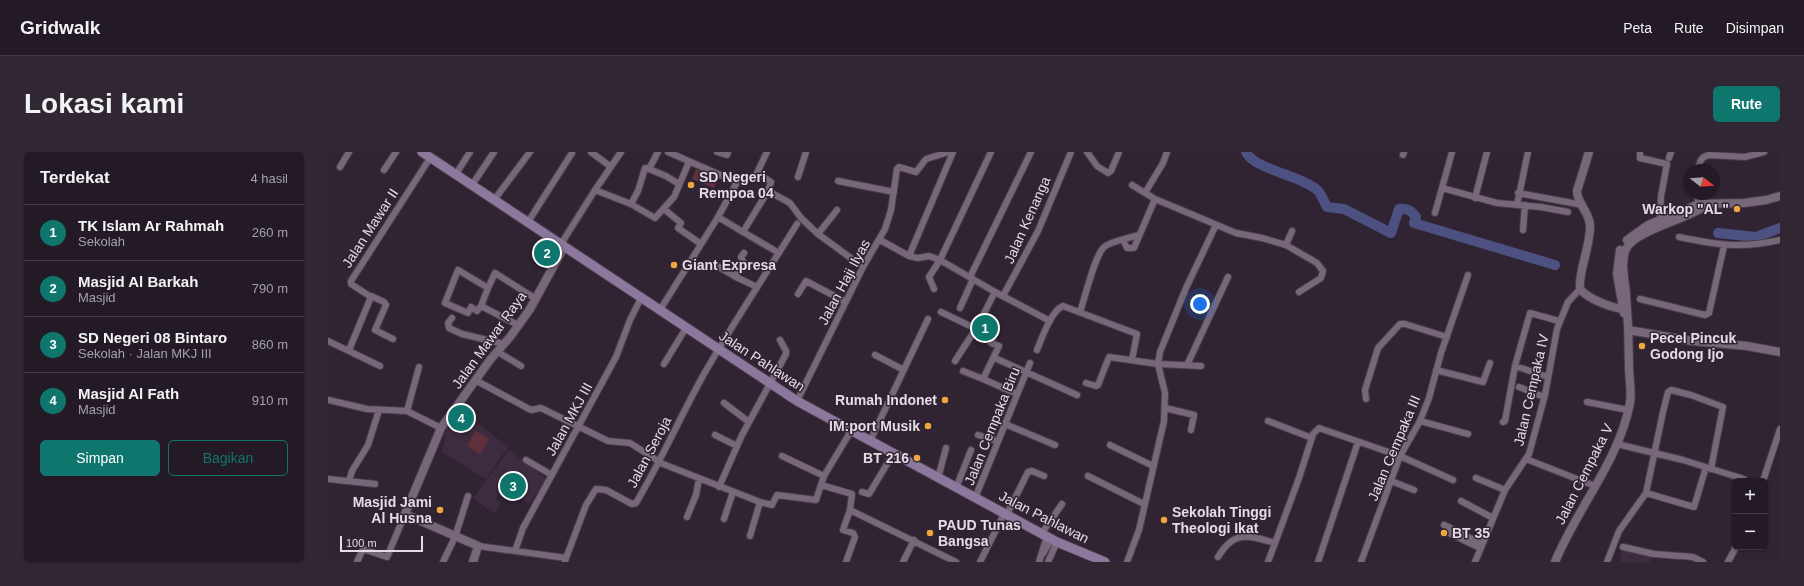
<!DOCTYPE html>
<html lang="id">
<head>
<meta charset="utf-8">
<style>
	body { margin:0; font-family:Helvetica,sans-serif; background:#302732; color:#f1f3f6 }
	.controls { position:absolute; right:12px; bottom:12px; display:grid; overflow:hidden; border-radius:6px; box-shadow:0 1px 3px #0004 }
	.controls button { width:36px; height:36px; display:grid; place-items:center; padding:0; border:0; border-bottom:1px solid #413843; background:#241a26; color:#f1f3f6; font:20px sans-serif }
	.compass { position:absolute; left:1356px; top:12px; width:36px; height:36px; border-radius:50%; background:#241a26; box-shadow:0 1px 3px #0004; rotate:107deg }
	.scale { position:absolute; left:12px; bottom:10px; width:83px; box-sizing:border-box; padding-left:4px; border:2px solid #e4dbe5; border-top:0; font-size:11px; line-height:14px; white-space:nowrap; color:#e4dbe5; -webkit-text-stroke:3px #302332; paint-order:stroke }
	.you { position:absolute; left:872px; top:152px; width:14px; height:14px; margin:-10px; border:3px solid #fff; border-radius:50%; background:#1a73e8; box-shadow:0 0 0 6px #1a73e833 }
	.badge { display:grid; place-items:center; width:26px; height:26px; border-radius:50%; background:#0f766e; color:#fff; font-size:13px; font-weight:700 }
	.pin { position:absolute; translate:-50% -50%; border:2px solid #fff; box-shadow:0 1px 4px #0006 }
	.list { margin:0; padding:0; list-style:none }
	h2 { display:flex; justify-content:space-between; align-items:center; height:52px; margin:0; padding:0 16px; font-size:17px }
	h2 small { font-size:13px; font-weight:400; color:#a3a1a7 }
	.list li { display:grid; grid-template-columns:26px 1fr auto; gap:12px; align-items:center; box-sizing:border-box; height:56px; padding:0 16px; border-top:1px solid #413843 }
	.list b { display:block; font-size:15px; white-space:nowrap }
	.list p { margin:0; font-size:13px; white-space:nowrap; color:#a3a1a7 }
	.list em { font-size:13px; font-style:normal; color:#a3a1a7 }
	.actions { display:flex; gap:8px; padding:12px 16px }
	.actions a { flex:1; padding:9px 0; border:1px solid #0f766e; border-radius:6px; text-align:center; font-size:14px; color:#0f766e }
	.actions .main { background:#0f766e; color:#fff }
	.map { position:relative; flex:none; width:1452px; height:410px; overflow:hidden; border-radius:6px }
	header { display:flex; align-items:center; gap:24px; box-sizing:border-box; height:56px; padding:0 20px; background:#241a26; border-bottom:1px solid #413843 }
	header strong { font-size:19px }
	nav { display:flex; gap:22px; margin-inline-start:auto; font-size:14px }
	.intro { display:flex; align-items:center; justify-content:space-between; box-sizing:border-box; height:96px; padding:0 24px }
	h1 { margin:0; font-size:28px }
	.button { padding:10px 18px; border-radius:6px; background:#0f766e; color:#fff; font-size:14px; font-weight:700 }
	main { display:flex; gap:24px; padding:0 24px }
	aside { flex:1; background:#241a26; border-radius:6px; box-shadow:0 1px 3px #0004 }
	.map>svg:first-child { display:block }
	.built { fill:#3d2c3f }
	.green { fill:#60313c }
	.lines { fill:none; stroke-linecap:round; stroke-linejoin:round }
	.river { stroke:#4d5182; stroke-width:10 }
	.minor-casing { stroke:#493e4b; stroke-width:8 }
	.tertiary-casing { stroke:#493e4b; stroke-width:10 }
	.secondary-casing { stroke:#493e4b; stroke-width:11 }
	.minor { stroke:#776879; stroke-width:6 }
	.tertiary { stroke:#776879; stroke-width:8 }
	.secondary { stroke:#8b789c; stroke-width:9 }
	.poi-dot { fill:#f0a63e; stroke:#302332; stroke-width:1.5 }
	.labels { text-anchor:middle; stroke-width:3; stroke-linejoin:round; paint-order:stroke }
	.poi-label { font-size:14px; font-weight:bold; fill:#e4dbe5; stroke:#302332; text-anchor:start }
	.street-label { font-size:14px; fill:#e4dbe5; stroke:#302332 }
</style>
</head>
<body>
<header>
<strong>Gridwalk</strong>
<nav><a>Peta</a><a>Rute</a><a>Disimpan</a></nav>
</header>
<div class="intro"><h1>Lokasi kami</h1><a class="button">Rute</a></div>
<main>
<aside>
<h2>Terdekat<small>4 hasil</small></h2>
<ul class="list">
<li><span class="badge">1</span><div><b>TK Islam Ar Rahmah</b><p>Sekolah</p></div><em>260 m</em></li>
<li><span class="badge">2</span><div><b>Masjid Al Barkah</b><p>Masjid</p></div><em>790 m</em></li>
<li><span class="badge">3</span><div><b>SD Negeri 08 Bintaro</b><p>Sekolah · Jalan MKJ III</p></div><em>860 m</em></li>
<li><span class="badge">4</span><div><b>Masjid Al Fath</b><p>Masjid</p></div><em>910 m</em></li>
</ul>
<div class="actions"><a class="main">Simpan</a><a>Bagikan</a></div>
</aside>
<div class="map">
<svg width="1452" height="410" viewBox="0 0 1452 410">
	<rect width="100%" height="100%" fill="#302332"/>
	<path class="built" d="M132,257L180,295L158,327L114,300L119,275Z
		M181,298L220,328L200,352L191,345L187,350L173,340L167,347L173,352L166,362L145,346Z
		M1294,398L1309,403L1310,400L1324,404L1322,410H1291Z"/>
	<path class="green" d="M368,17L390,26L386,36L364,27Z
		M148,279L161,287L152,302L139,294Z
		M182,318L199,330L187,347L170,335Z"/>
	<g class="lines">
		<path class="river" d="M918,0C926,17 971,23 988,37C993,40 996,50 999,55L1016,57L1063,81L1071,57C1079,56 1083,58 1088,65L1086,71L1227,113
			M1390,81L1428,85L1452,76"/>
		<g class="minor-casing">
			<path id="minor" d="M263,0L283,15
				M389,0L399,3L400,0
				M439,0L429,21L443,30L440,39
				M759,0L769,14L780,21L783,19L791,0
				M1124,0L1114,36L1169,51L1213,55L1240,60
				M1312,0V6L1339,12L1333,44L1332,69
				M1075,3L1076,0
				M1341,6L1343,0
				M12,15L21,0
				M321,17L338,24L351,32
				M56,18L68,0
				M1370,18C1372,10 1372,5 1381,3L1417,5L1436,0
				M128,22L142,0
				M470,25L478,0
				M510,29L566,40
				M144,33L166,0
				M804,33L827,47
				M267,38L303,52L327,66L346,45L361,10
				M817,41L835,11L839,0
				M1190,41L1255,53
				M1368,42L1371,52
				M1147,46L1159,0
				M166,48L202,0
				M303,52L310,39L317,16L321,17L330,0
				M1189,53L1200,0
				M336,57L353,71L350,76L373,92
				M1107,61L1114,36
				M390,65L415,80
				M200,70L244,1
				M1195,78L1197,53
				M490,82L509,58
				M1351,85C1390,93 1413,97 1452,88
				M552,88L581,104L590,106L601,104L612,108L667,140L722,169
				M795,88L799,96H806L827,47L908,81L934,86L958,93L964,79
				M233,92L267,38L293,0
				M958,93L989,111L995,119L993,126L971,140
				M416,101L413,105L415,109L408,125L429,135
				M451,101L415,80L440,39L462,51L473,66L490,82L535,115
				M581,104L625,0
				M391,115L408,125
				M642,125L703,0
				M160,136L167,121L208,147
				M606,137L601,125L612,108L663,0
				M470,142L478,129L518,150
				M43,144L56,150L58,153L47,178L65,187
				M675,144L710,79L743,0
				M1312,147L1377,163L1381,161L1396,94
				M153,154L160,136L130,118L117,151L140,161L143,155L149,159L153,154L190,173
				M632,156L645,127
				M332,158L390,65L408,32L406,29L340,0
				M613,160L665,185L663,191L671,194L655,227L689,242
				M752,160C757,146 766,105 776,95C782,90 803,85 811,83
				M124,166L120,171L121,176L134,182L176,192
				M0,189L52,214
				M21,198L43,145L23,132V129L102,6
				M709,198C714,186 723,159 735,154L809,182L804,208
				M170,200L193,214
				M547,203L576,218
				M669,207L749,243
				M627,209L649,175L667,140
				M336,212L358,176
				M859,213L900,125
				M1108,218L1155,230L1162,211
				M635,219L655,227
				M1220,225L1187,214L1202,161L1231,169
				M147,228L203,258L213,256L280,289L302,291L335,312L432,350L444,353L449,343L488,348L496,324L523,279
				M758,231L768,234L770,233L781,205L830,212L873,214
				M1191,235L1216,245
				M1038,247L1037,238L1050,196L1072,172H1077L1119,185
				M0,248L39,257L79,259L113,276
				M469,249L535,115L557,77L563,58L569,17L571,15L588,20L598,7L621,0
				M1259,250L1300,258
				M396,251L421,270
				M837,256L866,263L863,278
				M79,259L91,215
				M940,269L984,286
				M1092,269L1140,282
				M1175,270L1177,269L1187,214
				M677,272L727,293
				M387,283L409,294
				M650,283L669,289
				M542,289L600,167
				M1289,292L1355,308L1416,327
				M782,293L825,314
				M454,304L496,324
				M1198,307L1267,334
				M198,308L224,323
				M760,324L816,352
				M610,326L618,296
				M1148,326L1177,338
				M0,327L47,332
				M21,329L24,319L40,293L51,258
				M1063,329L1086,338
				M1435,329L1452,277
				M493,333L524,342L522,358L628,410
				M391,335L414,283L458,202V199L452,188
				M628,336L643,298
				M534,340L541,342L565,302
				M1318,341L1366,355L1378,315
				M647,346L702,211
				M1133,349L1165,366
				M679,362L700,320L704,319L716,324
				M359,365L368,343L371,327
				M396,367L405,340
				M1116,373L1154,392
				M1121,375L1119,380L1152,396
				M714,381L734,352
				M422,384L432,350
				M150,394L238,406L237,410
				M1295,395L1326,402L1365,405L1375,410
				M187,399L195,376L288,205L302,168L313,146
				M714,403L724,387
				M890,405C906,378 920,383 947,391
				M238,406L258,353L268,337L278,338L304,352L308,351C333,309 352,265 376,222C405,171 438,122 469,72
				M29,410L35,397L59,405L77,362
				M115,410L127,385L140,344
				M518,410L527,385L525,381L515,378L522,358
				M575,410L586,388
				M652,410L677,360
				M711,410L719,384
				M720,410L729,390
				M799,410L811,378L836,269L837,241L830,212L832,200L858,136L888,73
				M940,410L971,326L985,282L991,276L1072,304L1125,328
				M990,410L1030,290
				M1033,410L1072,304L1092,269L1101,246L1113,201L1140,123
				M1147,410L1177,338L1201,302L1217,243L1229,177L1240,150L1252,137
				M1279,410L1291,379L1318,341L1335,260L1340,240L1343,238L1363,243L1395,255L1383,317
				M1400,410L1408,395"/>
		</g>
		<g class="tertiary-casing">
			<path id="tertiary" d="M1261,0L1249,39C1249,51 1261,60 1262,73C1263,93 1250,120 1252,137C1261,148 1285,156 1299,158
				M1299,88L1320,73L1371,52L1416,51L1438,48L1452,44
				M1292,98L1289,122L1296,161
				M1300,178L1364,189L1419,194L1452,200
				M145,410L150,394L77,362L113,276L162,208L182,185L202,157L236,95
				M1227,410C1249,356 1291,309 1302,251C1304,240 1301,226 1301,215C1301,190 1300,166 1298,142C1297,128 1292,111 1298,97C1307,78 1361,67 1380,52"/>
		</g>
		<g class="secondary-casing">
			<path id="secondary" d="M94,0L469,249L729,390L777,410"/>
		</g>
		<use href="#minor" class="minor"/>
		<use href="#tertiary" class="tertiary"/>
		<use href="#secondary" class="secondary"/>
	</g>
	<g class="poi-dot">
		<circle cx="363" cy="33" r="4"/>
		<circle cx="1409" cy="57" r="4"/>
		<circle cx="346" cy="113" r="4"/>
		<circle cx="1314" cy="194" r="4"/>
		<circle cx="617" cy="248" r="4"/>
		<circle cx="600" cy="274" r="4"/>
		<circle cx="589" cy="306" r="4"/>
		<circle cx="112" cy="358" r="4"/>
		<circle cx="836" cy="368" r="4"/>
		<circle cx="602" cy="381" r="4"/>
		<circle cx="1116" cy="381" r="4"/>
	</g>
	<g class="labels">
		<g class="poi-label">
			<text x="371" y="30">SD Negeri<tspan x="371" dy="16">Rempoa 04</tspan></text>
			<text x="1401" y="62" text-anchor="end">Warkop "AL"</text>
			<text x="354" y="118">Giant Expresa</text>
			<text x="1322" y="191">Pecel Pincuk<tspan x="1322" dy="16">Godong Ijo</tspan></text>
			<text x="609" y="253" text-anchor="end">Rumah Indonet</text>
			<text x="592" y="279" text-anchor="end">IM:port Musik</text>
			<text x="581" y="311" text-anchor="end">BT 216</text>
			<text x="104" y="355" text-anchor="end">Masjid Jami<tspan x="104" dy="16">Al Husna</tspan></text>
			<text x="844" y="365">Sekolah Tinggi<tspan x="844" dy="16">Theologi Ikat</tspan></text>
			<text x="610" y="378">PAUD Tunas<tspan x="610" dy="16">Bangsa</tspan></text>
			<text x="1124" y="386">BT 35</text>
		</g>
		<g class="street-label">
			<text transform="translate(699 68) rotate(-66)" y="5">Jalan Kenanga</text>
			<text transform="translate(42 76) rotate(-57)" y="5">Jalan Mawar II</text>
			<text transform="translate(516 130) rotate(-62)" y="5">Jalan Haji Ilyas</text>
			<text transform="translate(161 188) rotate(-54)" y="5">Jalan Mawar Raya</text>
			<text transform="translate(434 209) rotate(33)" y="5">Jalan Pahlawan</text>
			<text transform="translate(1203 238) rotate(-77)" y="5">Jalan Cempaka IV</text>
			<text transform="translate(241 267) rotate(-61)" y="5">Jalan MKJ III</text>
			<text transform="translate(664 274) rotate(-68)" y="5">Jalan Cempaka Biru</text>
			<text transform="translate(1066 296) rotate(-67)" y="5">Jalan Cempaka III</text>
			<text transform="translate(321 300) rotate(-62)" y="5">Jalan Seroja</text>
			<text transform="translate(1256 322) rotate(-63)" y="5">Jalan Cempaka V</text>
			<text transform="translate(716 365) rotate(27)" y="5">Jalan Pahlawan</text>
		</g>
	</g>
</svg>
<div class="controls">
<button>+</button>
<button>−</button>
</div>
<svg class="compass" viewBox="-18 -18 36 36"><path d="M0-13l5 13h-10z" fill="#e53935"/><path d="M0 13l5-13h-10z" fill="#a3a1a7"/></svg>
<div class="scale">100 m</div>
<div class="you"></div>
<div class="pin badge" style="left:657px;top:176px">1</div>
<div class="pin badge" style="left:219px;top:101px">2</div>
<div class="pin badge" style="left:185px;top:334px">3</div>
<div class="pin badge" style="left:133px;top:266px">4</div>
</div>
</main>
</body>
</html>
